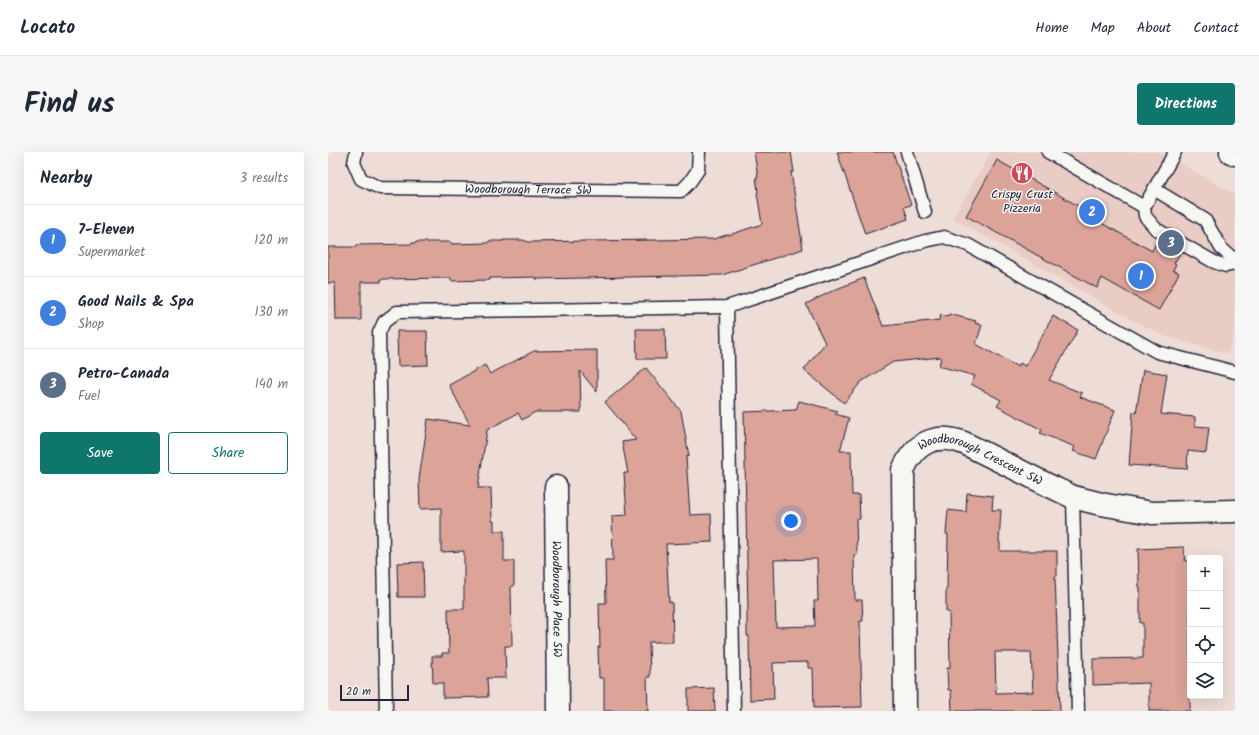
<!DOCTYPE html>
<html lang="en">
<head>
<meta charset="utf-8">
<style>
	body { margin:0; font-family:Kalam,sans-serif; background:#f6f6f7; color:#1f2937 }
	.controls { position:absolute; right:12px; bottom:12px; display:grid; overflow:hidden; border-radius:4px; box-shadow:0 4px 16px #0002 }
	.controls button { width:36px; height:36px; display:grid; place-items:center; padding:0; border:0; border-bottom:1px solid #e0e1e3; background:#fff; color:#1f2937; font:20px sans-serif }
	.scale { position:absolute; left:12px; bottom:10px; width:69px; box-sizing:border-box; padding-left:4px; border:2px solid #22223b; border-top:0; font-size:11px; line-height:14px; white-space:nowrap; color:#22223b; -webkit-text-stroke:3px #f6f6f2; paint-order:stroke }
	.you { position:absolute; left:463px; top:369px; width:14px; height:14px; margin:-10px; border:3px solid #fff; border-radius:50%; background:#1a73e8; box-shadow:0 0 0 6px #1a73e833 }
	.badge { display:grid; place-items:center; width:26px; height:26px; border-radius:50%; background:#0f766e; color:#fff; font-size:13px; font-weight:700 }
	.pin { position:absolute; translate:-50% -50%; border:2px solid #fff; box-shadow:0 1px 4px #0006 }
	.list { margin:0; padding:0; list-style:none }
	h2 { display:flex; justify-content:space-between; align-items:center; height:52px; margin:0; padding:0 16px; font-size:17px }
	h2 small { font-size:13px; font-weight:400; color:#747a83 }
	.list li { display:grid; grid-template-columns:26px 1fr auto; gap:12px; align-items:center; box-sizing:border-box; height:72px; padding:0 16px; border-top:1px solid #e0e1e3 }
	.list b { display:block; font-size:15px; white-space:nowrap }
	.list p { margin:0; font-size:13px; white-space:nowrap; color:#747a83 }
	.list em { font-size:13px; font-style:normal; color:#747a83 }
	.actions { display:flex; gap:8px; padding:12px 16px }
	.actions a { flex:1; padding:9px 0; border:1px solid #0f766e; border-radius:4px; text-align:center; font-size:14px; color:#0f766e }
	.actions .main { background:#0f766e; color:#fff }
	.icon { flex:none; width:22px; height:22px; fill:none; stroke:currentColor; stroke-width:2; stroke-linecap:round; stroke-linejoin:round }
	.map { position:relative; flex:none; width:907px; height:559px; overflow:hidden; border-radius:4px }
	header { display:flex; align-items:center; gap:24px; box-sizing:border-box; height:56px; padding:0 20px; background:#fff; border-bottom:1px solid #e0e1e3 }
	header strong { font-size:19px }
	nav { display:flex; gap:22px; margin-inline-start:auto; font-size:14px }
	.intro { display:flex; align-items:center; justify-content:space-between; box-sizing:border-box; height:96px; padding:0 24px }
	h1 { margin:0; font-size:28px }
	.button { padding:10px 18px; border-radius:4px; background:#0f766e; color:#fff; font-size:14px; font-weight:700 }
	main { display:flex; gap:24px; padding:0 24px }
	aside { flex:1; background:#fff; border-radius:4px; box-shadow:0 4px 16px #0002 }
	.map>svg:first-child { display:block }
	.built { fill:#e9ccc4 }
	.building { fill:#dca398; stroke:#22223b; fill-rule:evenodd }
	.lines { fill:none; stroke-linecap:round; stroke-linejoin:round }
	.lane-casing { stroke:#22223b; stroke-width:15 }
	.street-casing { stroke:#22223b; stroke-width:25 }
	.secondary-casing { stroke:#22223b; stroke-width:25 }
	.lane { stroke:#f6f6f2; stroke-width:12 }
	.street { stroke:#f6f6f2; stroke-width:22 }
	.secondary { stroke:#f6f6f2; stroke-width:22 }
	.labels { text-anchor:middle; stroke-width:3; stroke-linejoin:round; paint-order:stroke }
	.street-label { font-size:12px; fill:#22223b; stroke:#f6f6f2 }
	.poi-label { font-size:12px; fill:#22223b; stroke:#f6f6f2 }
</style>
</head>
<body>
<header>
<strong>Locato</strong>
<nav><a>Home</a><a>Map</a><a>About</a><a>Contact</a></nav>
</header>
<div class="intro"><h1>Find us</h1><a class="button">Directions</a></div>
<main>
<aside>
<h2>Nearby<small>3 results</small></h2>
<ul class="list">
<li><span class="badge" style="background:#3f7fe0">1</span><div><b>7-Eleven</b><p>Supermarket</p></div><em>120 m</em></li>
<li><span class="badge" style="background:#3f7fe0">2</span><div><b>Good Nails &amp; Spa</b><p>Shop</p></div><em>130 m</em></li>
<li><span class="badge" style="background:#5c6f8a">3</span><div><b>Petro-Canada</b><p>Fuel</p></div><em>140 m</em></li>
</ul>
<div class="actions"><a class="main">Save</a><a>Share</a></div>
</aside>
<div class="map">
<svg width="907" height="559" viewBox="0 0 907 559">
	<rect width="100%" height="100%" fill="#eeddd7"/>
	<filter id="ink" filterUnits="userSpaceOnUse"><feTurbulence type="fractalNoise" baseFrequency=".025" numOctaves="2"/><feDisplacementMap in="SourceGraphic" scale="8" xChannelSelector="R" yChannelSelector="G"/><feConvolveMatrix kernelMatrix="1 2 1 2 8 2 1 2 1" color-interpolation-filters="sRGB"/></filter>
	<g filter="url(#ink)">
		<path class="built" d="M663,0H831L907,42V176L900,202L836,184L808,170L625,66Z"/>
		<path class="building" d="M426,0H463L466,20H463L475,97L394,123L208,127V125L162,126V128L123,129V126L53,127V130H33V168H8L7,131H0V95H28V93L84,92V91H88V90H123V92L160,91L161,89H175V88H195L200,90L386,87L401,82V83L434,72L429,41L430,40L428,25H430Z
			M509,0H565L583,53L576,55L580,67L537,82Z
			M669,8L770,65L768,68L824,99L830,87L853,100L846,111L848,112L845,118L851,121L831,158L774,126L769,136L638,64Z
			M536,126L555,174L611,168L613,163L620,165L621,162L648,169L647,171L654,173L648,192L690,215L692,211L697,214L725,164L750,178L721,228L754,241L752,245L787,258L768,307L745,299L747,295L712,281L714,278L669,254L673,248L643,232L647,224L611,214L613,205L565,210L533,230L516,251L476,218L497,191L478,152L506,138Z
			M308,177H337L338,207H309Z
			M69,179H99L100,213L70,214Z
			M269,198V240L252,219L253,260H207L194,268L190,261L159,278L150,336H163L164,369H166V379H176V409H186V434H183L184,494H177L178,526H159L160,545L115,546V531H105L104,504H114V501H121L120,457H136V399L113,400V356L92,357L91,327L100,267L142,273L121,233L157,213L162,222L206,199Z
			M318,216L353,259L361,304L358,305L362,363L383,362L384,390L338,392L341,450H344L345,490H321L322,525H319L320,559H276V526H271L270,495H272L271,451H278L277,408H285L284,364L299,363L296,321H300L294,290L308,288L277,250Z
			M815,218L839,222L833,262L867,265V274L881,275L878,301L860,299L859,317L801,313L805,260L808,261Z
			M471,249L510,259L507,262L521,266L512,299H523L524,343H531L532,367H528L529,403H526L527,448H534L535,469H532L534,555L486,556L485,516H480V510L445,511L446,547L422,548L421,484H419V459H420L416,260L468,258ZM489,407L490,449H486L487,474L448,475L446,408Z
			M639,341L665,344L664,358H673L671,390H672V399H729V424H727L732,559H624L623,538H620L619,516H622L621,460H618V436H619L620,382H618L620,358L638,360ZM667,500H703L705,540L668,541Z
			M856,395L857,409H862V559H821V531L765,533V507L815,506V471H812V435H811L810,397Z
			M95,410L96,445H70L69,411Z
			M386,536L387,559H360V537Z"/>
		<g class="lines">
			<g class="lane-casing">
				<g id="lane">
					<path id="s1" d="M28,0L26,11L33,27L52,36L353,39L361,31L370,18L371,0"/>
					<path d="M579,0L597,60"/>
					<path d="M720,0L816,55L847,0"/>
					<path d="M826,37L877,68L893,96L902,104L907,107"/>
					<path d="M816,55L817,64L828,77L886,110L898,114L907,112"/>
					<path d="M399,155L406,559"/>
					<path d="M745,345L750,559"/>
					<path d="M58,559L51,181L56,170L69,160L399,155L597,89L616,85L640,93L829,200L907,220"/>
				</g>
			</g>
			<g class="street-casing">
				<g id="street">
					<path id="s2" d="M228,335L230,559"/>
					<path id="s3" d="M577,559L575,318C587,291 607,280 636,291L722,334L745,345L773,352L824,361L907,359"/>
				</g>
			</g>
			<g class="secondary-casing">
				<path id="secondary" d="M903,0L907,2"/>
			</g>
			<use href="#lane" class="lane"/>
			<use href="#street" class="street"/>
			<use href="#secondary" class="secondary"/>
		</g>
	</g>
	<defs>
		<g id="restaurant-disc" transform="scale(1.15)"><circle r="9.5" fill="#d1495b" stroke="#f6f6f2"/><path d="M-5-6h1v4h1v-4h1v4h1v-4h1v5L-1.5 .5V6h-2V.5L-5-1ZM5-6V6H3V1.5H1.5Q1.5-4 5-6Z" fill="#fff"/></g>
	</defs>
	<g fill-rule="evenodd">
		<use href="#restaurant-disc" x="694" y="21"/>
	</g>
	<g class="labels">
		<g class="street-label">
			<text dy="4" stroke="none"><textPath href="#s1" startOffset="198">Woodborough Terrace SW</textPath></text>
			<text dy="4" stroke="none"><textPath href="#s3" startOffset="336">Woodborough Crescent SW</textPath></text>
			<text dy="4" stroke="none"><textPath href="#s2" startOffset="112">Woodborough Place SW</textPath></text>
		</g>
		<g class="poi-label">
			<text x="694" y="46">Crispy Crust<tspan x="694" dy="14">Pizzeria</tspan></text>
		</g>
	</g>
</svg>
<div class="controls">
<button>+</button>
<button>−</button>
<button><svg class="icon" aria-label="locate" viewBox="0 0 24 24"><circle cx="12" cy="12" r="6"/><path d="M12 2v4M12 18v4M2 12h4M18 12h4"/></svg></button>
<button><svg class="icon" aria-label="layers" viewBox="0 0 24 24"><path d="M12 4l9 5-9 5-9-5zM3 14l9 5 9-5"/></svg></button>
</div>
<div class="scale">20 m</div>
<div class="you"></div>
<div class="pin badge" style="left:813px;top:124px;background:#3f7fe0">1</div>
<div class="pin badge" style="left:764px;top:60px;background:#3f7fe0">2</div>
<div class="pin badge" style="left:843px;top:91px;background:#5c6f8a">3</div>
</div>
</main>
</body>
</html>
